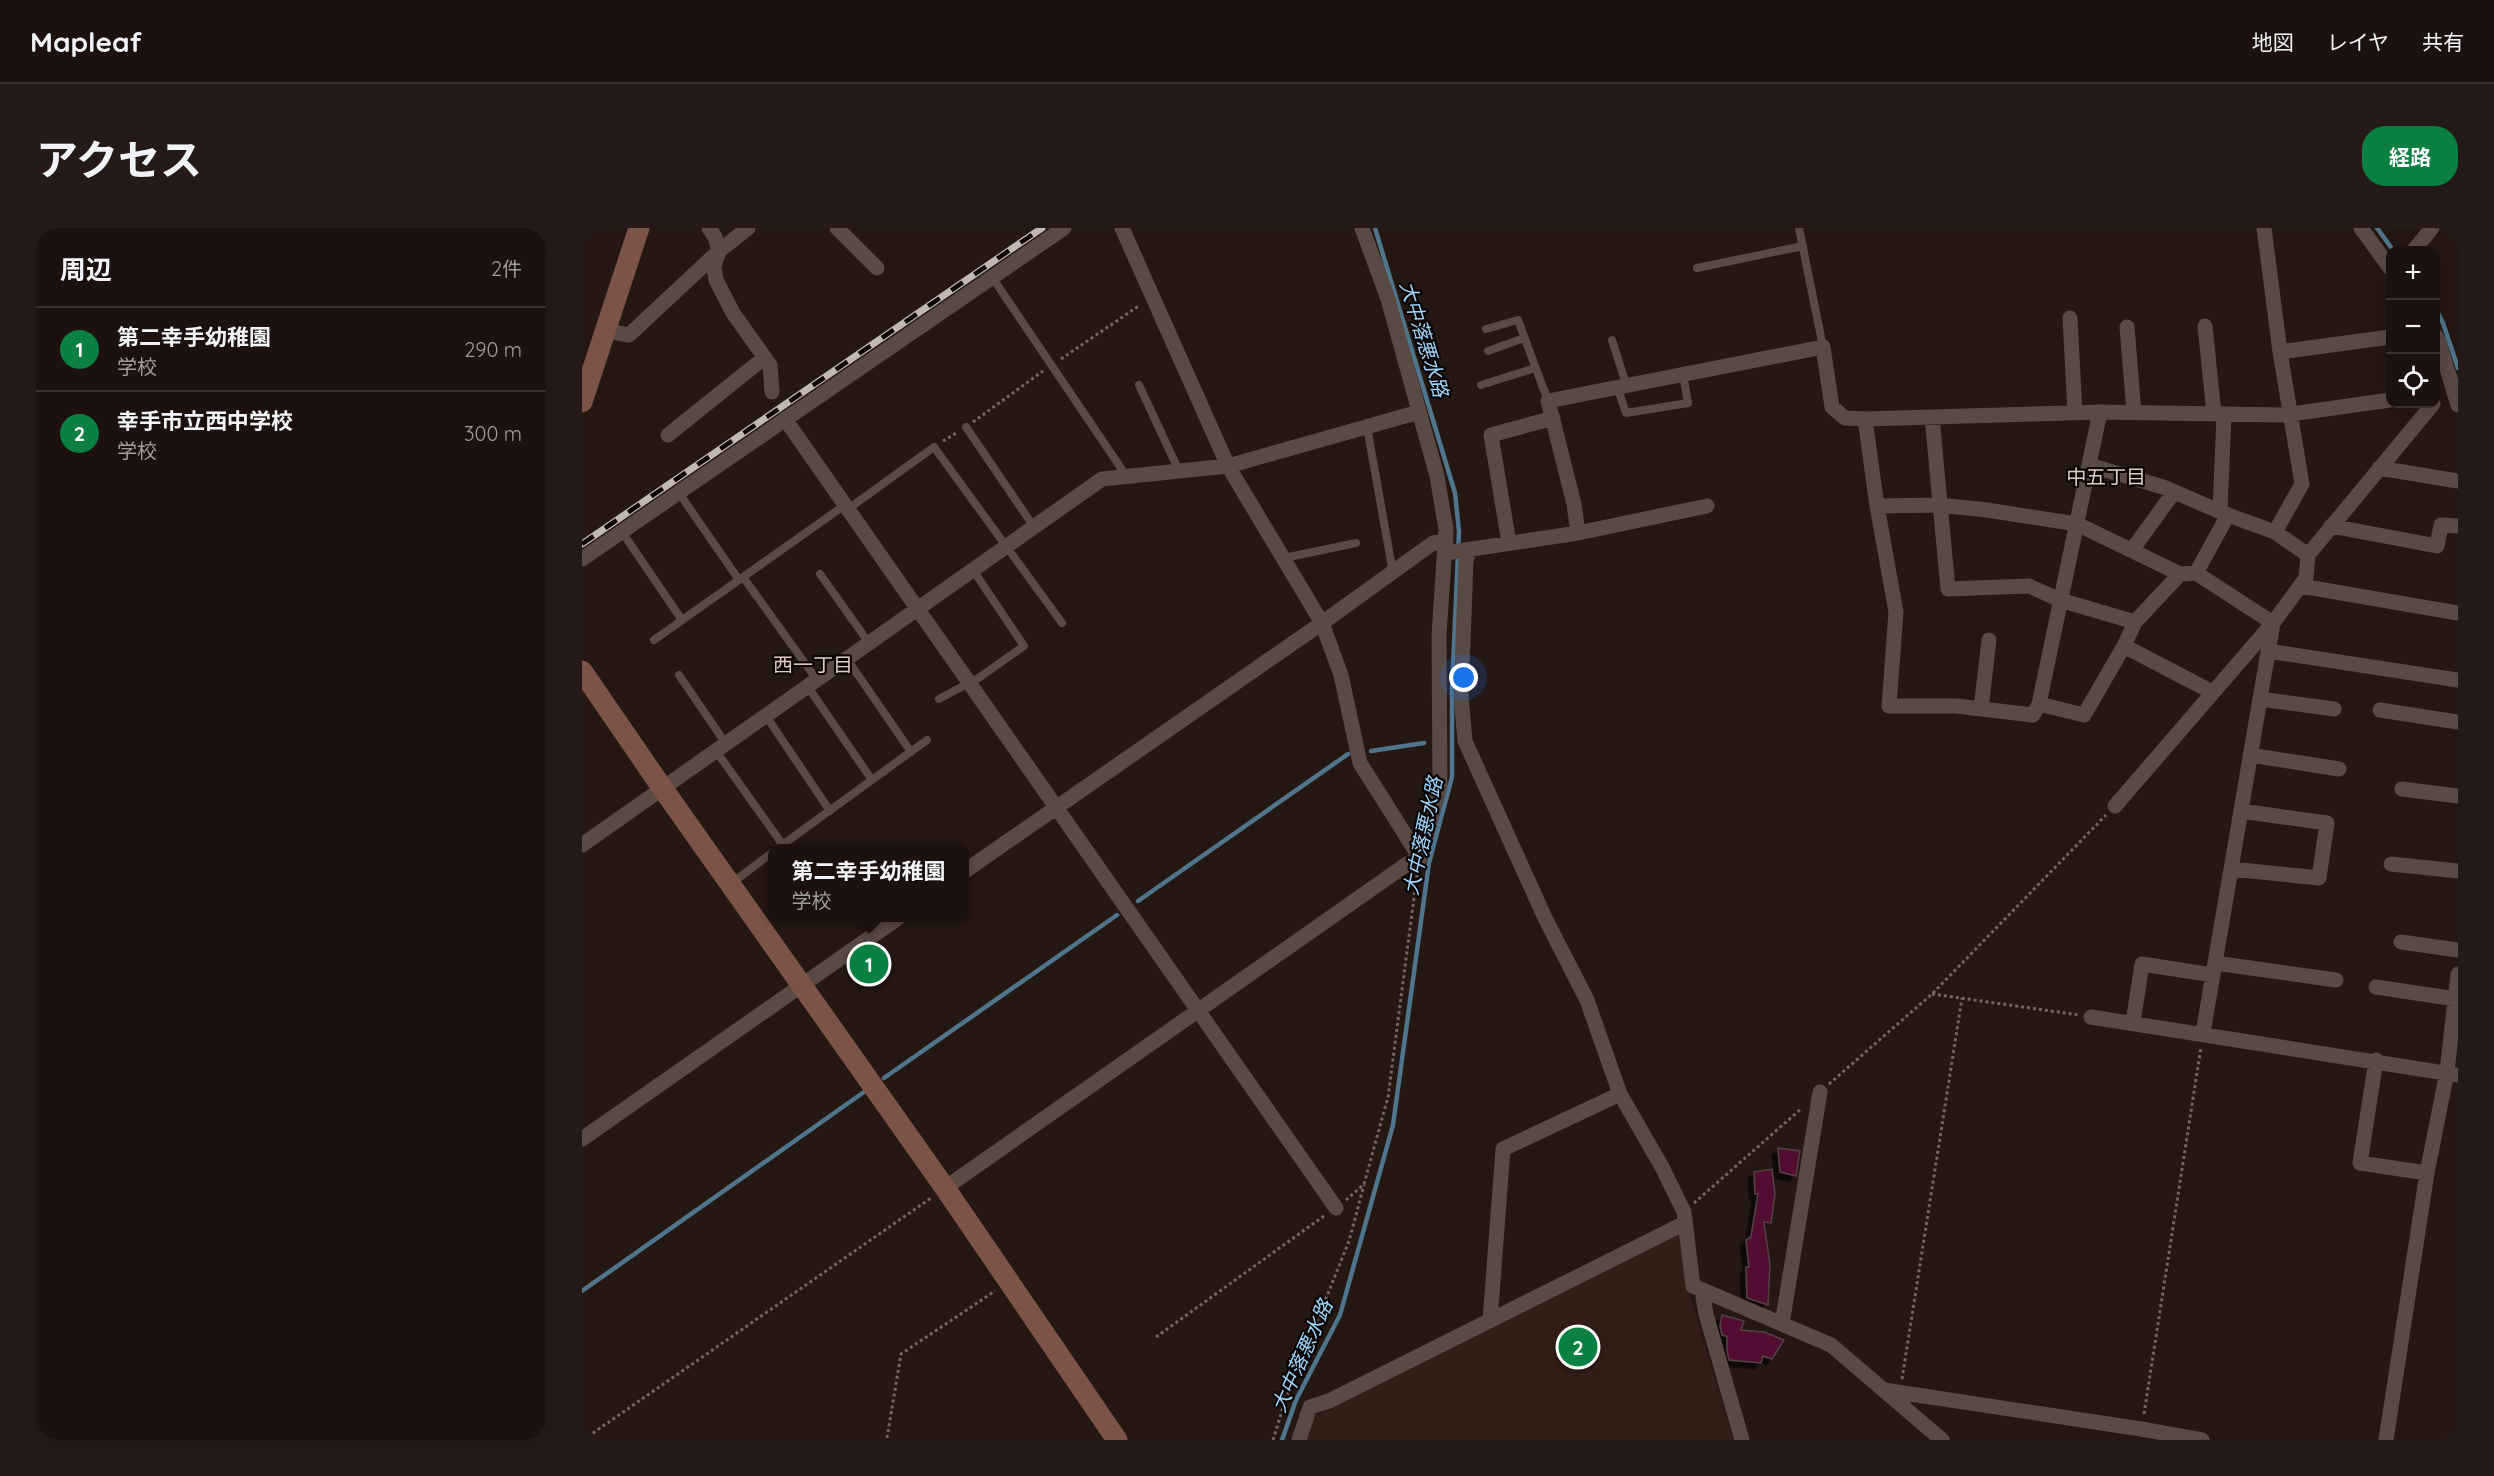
<!DOCTYPE html>
<html lang="ja">
<head>
<meta charset="utf-8">
<style>
	body { margin:0; font-family:Quicksand,"Noto Sans JP",sans-serif; background:#251a17; color:#f1f3f6 }
	.controls { position:absolute; right:18px; top:18px; display:grid; overflow:hidden; border-radius:12px; box-shadow:0 6px 24px #0002 }
	.controls button { width:54px; height:54px; display:grid; place-items:center; padding:0; border:0; border-bottom:2px solid #3a312e; background:#1c110e; color:#f1f3f6; font:30px sans-serif }
	.you { position:absolute; left:882px; top:450px; width:21px; height:21px; margin:-15px; border:4px solid #fff; border-radius:50%; background:#1a73e8; box-shadow:0 0 0 9px #1a73e833 }
	.badge { display:grid; place-items:center; width:39px; height:39px; border-radius:50%; background:#0b8043; color:#fff; font-size:20px; font-weight:700 }
	.pin { position:absolute; translate:-50% -50%; border:3px solid #fff; box-shadow:0 2px 6px #0006 }
	.popup { position:absolute; left:186px; top:616px; width:201px; height:78px; box-sizing:border-box; display:grid; place-content:center; border-radius:12px; background:#1c110e; filter:drop-shadow(0 2px 4px #0005); font-size:20px; white-space:nowrap; color:#a09d9e }
	.popup b { font-size:22px; color:#f1f3f6 }
	.popup::after { content:''; position:absolute; left:50%; top:100%; margin-left:-12px; border:12px solid transparent; border-top-color:#1c110e }
	.list { margin:0; padding:0; list-style:none }
	h2 { display:flex; justify-content:space-between; align-items:center; height:78px; margin:0; padding:0 24px; font-size:26px }
	h2 small { font-size:20px; font-weight:400; color:#a09d9e }
	.list li { display:grid; grid-template-columns:39px 1fr auto; gap:18px; align-items:center; box-sizing:border-box; height:84px; padding:0 24px; border-top:2px solid #3a312e }
	.list b { display:block; font-size:22px; white-space:nowrap }
	.list p { margin:0; font-size:20px; white-space:nowrap; color:#a09d9e }
	.list em { font-size:20px; font-style:normal; color:#a09d9e }
	.icon { flex:none; width:33px; height:33px; fill:none; stroke:currentColor; stroke-width:2; stroke-linecap:round; stroke-linejoin:round }
	.map { position:relative; flex:none; width:1876px; height:1212px; overflow:hidden; border-radius:24px }
	header { display:flex; align-items:center; gap:36px; box-sizing:border-box; height:84px; padding:0 30px; background:#1c110e; border-bottom:2px solid #3a312e }
	header strong { font-size:28px }
	nav { display:flex; gap:33px; margin-inline-start:auto; font-size:21px }
	.intro { display:flex; align-items:center; justify-content:space-between; box-sizing:border-box; height:144px; padding:0 36px }
	h1 { margin:0; font-size:42px }
	.button { padding:15px 27px; border-radius:24px; background:#0b8043; color:#fff; font-size:21px; font-weight:700 }
	main { display:flex; gap:36px; padding:0 36px }
	aside { flex:1; background:#1c110e; border-radius:24px; box-shadow:0 6px 24px #0002 }
	.map>svg:first-child { display:block }
	.built { fill:#321e17 }
	.lines { fill:none; stroke-linecap:round; stroke-linejoin:round }
	.stream { stroke:#4f758c; stroke-width:4.5 }
	.building { fill:#531130; stroke:#514146; stroke-width:1.5; filter:url(#shadow) }
	.path { stroke:#736662; stroke-width:3; stroke-dasharray:3 3; stroke-linecap:butt }
	.lane { stroke:#5a4a44; stroke-width:8 }
	.street { stroke:#5a4a44; stroke-width:15 }
	.secondary { stroke:#7b5347; stroke-width:21 }
	.rail-casing { stroke:#c2b7b3; stroke-width:7 }
	.rail { stroke:#0a0503; stroke-width:4.5; stroke-dasharray:14; stroke-linecap:butt }
	.labels { text-anchor:middle; stroke-width:4.5; stroke-linejoin:round; paint-order:stroke }
	.water-label { font-size:20px; font-style:italic; fill:#9dd4fb; stroke:#0a0503 }
	.neighbourhood-label { font-size:20px; fill:#dfcbc4; stroke:#0a0503 }
</style>
</head>
<body>
<header>
<strong>Mapleaf</strong>
<nav><a>地図</a><a>レイヤ</a><a>共有</a></nav>
</header>
<div class="intro"><h1>アクセス</h1><a class="button">経路</a></div>
<main>
<aside>
<h2>周辺<small>2件</small></h2>
<ul class="list">
<li><span class="badge">1</span><div><b>第二幸手幼稚園</b><p>学校</p></div><em>290 m</em></li>
<li><span class="badge">2</span><div><b>幸手市立西中学校</b><p>学校</p></div><em>300 m</em></li>
</ul>
</aside>
<div class="map">
<svg width="1876" height="1212" viewBox="0 0 1876 1212">
	<defs>
		<filter id="shadow"><feDropShadow dx="-5.5" dy="5.5" stdDeviation="0" flood-color="#0009"/></filter>
	</defs>
	<rect width="100%" height="100%" fill="#251712"/>
	<path class="built" d="M1096,1003L1100,1007L1102,1047L1151,1212H722L729,1190Z"/>
	<g class="lines">
		<path class="stream" d="M1795,0L1811,22
			M1854,81L1861,95L1876,140
			M789,523L842,515
			M556,673L766,526
			M302,850L535,687
			M0,1063L282,864
			M700,1212L714,1172L758,1087L811,897L847,635L870,549V461L877,303L873,265L793,0"/>
	</g>
	<path class="building" d="M1196,920L1218,923L1214,948L1198,944Z
		M1190,941L1193,967L1189,995L1182,994L1188,1037L1186,1077L1165,1070L1164,1039H1167L1164,1012L1169,1009L1176,966H1173L1172,944Z
		M1140,1087L1162,1093L1159,1102L1182,1104L1202,1112L1190,1131L1181,1128L1179,1135L1147,1132L1145,1123V1108L1140,1107L1138,1098Z"/>
	<g class="lines">
		<path class="path" d="M479,131L558,77
			M391,194L461,143
			M361,213L376,204
			M1350,766L1497,787
			M1247,856L1350,766L1524,587
			M764,972L782,956L806,869L835,647
			M1112,975L1220,880
			M574,1109L742,988
			M1320,1151L1380,770
			M1562,1186L1619,819
			M305,1210L319,1126L413,1063
			M1,1212L349,970
			M691,1212L703,1173L767,1013L782,957"/>
		<path class="lane" d="M1217,0L1241,119
			M1115,40L1221,18
			M410,49L545,249
			M904,101L936,92L966,173
			M1030,112L1044,156
			M906,123L942,110
			M557,157L597,243
			M899,157L953,140
			M1035,158L1044,185L1106,175L1101,146
			M384,199L452,299
			M785,199L811,345
			M97,265L157,352
			M266,281L352,219L480,395
			M40,304L100,392
			M702,330L774,315
			M238,346L287,415
			M161,349L235,452
			M72,412L263,277
			M265,431L329,524
			M97,447L144,516
			M226,459L290,552
			M357,471L398,449L442,418L391,342
			M184,488L248,583
			M134,523L201,617
			M196,620L345,512
			M150,655L191,624"/>
		<path class="street" d="M127,0L133,9L137,23L132,38L134,52L151,85L188,137L190,164
			M255,0L295,40
			M780,0L806,71L855,248L864,301L857,407L858,556L838,630
			M1682,0L1698,124L1720,256L1693,304L1726,327
			M1779,0L1808,40
			M1832,22L1850,0
			M1488,90L1493,185
			M1623,98L1632,186
			M1545,99L1552,185
			M24,103L47,107L137,23L166,0
			M1854,108L1857,114L1876,177
			M1698,124L1808,109
			M1518,184L1457,476L1502,487L1542,418L1553,394L1598,346
			M1350,189L1366,361L1447,358L1478,372L1553,394
			M203,191L754,980
			M1283,191L1295,278L1314,384L1307,478H1374L1451,487L1457,476
			M86,207L182,130
			M1507,237L1581,259L1646,287L1614,345
			M1797,240L1876,253
			M1295,278L1357,277L1405,282L1495,296L1598,346L1614,345L1691,395
			M1638,283L1642,186
			M1646,287L1693,304
			M1749,298L1855,318L1859,297L1876,298
			M996,305L1125,278
			M927,315L909,207L971,190
			M887,322L884,333L879,468L883,513L963,690L1005,772L1038,866L1080,939L1102,984L1111,1058L1249,1117L1360,1212
			M1550,322L1592,264
			M863,325L996,305L992,276L966,173L1241,119L1250,179L1263,190L1283,191L1518,184L1702,187L1808,172
			M0,331L482,0
			M1719,358L1876,385
			M1542,418L1630,464
			M1686,423L1876,452
			M1678,471L1752,481
			M1399,481L1407,412
			M1798,482L1876,494
			M1668,527L1757,541
			M1820,561L1876,568
			M1533,578L1691,395L1724,350L1726,327L1851,176
			M0,617L520,251L646,238L837,184
			M1809,636L1876,643
			M1649,641L1737,650L1745,595L1659,583
			M383,643L740,395L851,315L864,313
			M1819,714L1876,722
			M1633,735L1754,752
			M1794,759L1874,771
			M1509,789L1876,847
			M1551,795L1560,736L1631,747
			M1621,805L1691,395
			M1794,832L1778,935L1845,945
			M0,911L316,690
			M363,960L825,636L838,630L778,535L759,447L740,395L646,238L540,0
			M1120,1063L1124,1086L1160,1212
			M908,1093L921,921L1038,866
			M1200,1096L1238,864
			M1302,1162L1559,1201L1620,1212
			M717,1212L728,1179L747,1173L1103,995
			M1804,1212L1845,945L1865,844L1876,746"/>
		<path class="secondary" d="M0,174L57,0
			M0,443L81,561L363,960L535,1212"/>
		<g class="rail-casing">
			<path id="rail" d="M0,316L460,0"/>
		</g>
		<use href="#rail" class="rail"/>
	</g>
	<g class="labels">
		<g class="water-label">
			<text transform="translate(842 111) rotate(73)" y="7">大中落悪水路</text>
			<text transform="translate(841 608) rotate(-78)" y="7">大中落悪水路</text>
			<text transform="translate(720 1128) rotate(-66)" y="7">大中落悪水路</text>
		</g>
		<g class="neighbourhood-label">
			<text x="1524" y="256">中五丁目</text>
			<text x="231" y="444">西一丁目</text>
		</g>
	</g>
</svg>
<div class="controls">
<button>+</button>
<button>−</button>
<button><svg class="icon" aria-label="locate" viewBox="0 0 24 24"><circle cx="12" cy="12" r="6"/><path d="M12 2v4M12 18v4M2 12h4M18 12h4"/></svg></button>
</div>
<div class="you"></div>
<div class="pin badge" style="left:287px;top:736px">1</div>
<div class="popup"><b>第二幸手幼稚園</b>学校</div>
<div class="pin badge" style="left:996px;top:1119px">2</div>
</div>
</main>
</body>
</html>
